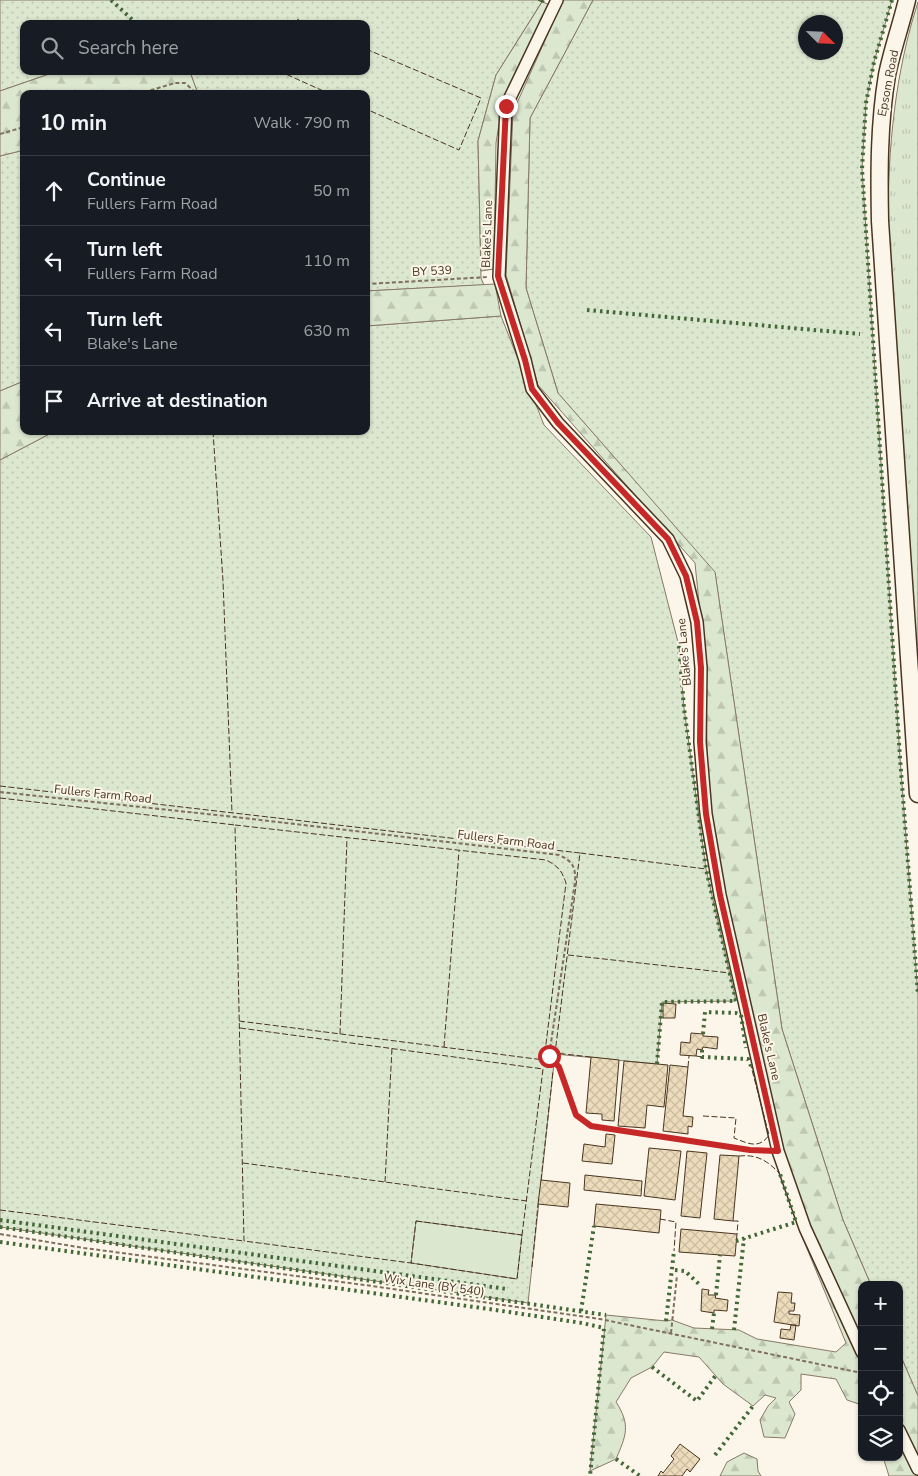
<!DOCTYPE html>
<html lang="en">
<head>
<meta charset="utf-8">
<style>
	body { margin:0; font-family:"Nunito Sans",sans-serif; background:#242831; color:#f1f3f6 }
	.controls { position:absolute; right:15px; bottom:15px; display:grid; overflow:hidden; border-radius:10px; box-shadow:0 1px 4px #0004 }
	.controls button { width:45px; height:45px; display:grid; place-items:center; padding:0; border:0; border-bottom:1px solid #363941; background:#171b24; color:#f1f3f6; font:25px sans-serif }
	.compass { position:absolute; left:798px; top:15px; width:45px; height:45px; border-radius:50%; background:#171b24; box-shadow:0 1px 4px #0004; rotate:114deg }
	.stop { position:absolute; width:15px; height:15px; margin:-11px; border:4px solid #c62828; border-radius:50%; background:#fff }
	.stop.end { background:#c62828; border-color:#fff; box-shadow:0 1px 5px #0008 }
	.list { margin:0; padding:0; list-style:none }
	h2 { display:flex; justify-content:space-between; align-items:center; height:65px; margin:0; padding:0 20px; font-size:21px }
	h2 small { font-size:16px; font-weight:400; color:#9ea1a6 }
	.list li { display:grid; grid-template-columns:32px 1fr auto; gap:15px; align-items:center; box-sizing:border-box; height:70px; padding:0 20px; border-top:1px solid #363941 }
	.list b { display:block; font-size:19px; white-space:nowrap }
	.list p { margin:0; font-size:16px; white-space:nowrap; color:#9ea1a6 }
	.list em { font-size:16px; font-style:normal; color:#9ea1a6 }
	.icon { flex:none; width:28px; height:28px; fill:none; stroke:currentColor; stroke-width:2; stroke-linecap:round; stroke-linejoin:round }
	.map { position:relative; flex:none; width:918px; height:1476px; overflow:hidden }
	.search { position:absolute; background:#171b24; box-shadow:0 1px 4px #0004; left:20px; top:20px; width:350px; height:55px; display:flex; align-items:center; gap:12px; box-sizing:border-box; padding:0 18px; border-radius:10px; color:#9ea1a6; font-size:19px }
	.panel { position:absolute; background:#171b24; box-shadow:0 1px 4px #0004; left:20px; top:90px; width:350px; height:345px; border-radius:10px }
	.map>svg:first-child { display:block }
	.grass { fill:url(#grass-dots); stroke:#887966; fill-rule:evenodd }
	.forest { fill:url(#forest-firs); stroke:#887966 }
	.park { fill:url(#park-tufts); stroke:#887966 }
	.pitch { fill:#dce7d0; stroke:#887966 }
	.building { fill:url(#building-cross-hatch); stroke:#4a3520 }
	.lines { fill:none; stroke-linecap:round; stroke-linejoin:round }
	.minor-casing { stroke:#4a3520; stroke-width:14 }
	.primary-casing { stroke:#4a3520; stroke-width:19 }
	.path { stroke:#7f6f5c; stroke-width:2; stroke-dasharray:4 2.5; stroke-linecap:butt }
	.minor { stroke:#fbf6e9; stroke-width:11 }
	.primary { stroke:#fbf6e9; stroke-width:16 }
	.hedge { stroke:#436837; stroke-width:4; stroke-dasharray:2.5 4; stroke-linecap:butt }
	.fence { stroke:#4a3520; stroke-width:1; stroke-dasharray:6 2.5; stroke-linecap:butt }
	.route { stroke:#c62828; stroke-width:6 }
	.labels { text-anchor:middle; stroke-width:4; stroke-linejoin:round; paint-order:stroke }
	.street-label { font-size:12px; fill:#4a3520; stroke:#fbf6e9 }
</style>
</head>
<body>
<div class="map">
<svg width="918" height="1476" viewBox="0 0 918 1476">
	<defs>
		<pattern id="grass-dots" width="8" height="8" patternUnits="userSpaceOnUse" patternTransform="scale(1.25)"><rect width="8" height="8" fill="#dce7d0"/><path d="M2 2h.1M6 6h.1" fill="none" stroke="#bec7b2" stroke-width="1.8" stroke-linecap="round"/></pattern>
		<pattern id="forest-firs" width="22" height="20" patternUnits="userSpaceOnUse" patternTransform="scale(1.25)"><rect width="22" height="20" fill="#dce7d0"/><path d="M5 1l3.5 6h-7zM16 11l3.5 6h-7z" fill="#bec7b2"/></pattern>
		<pattern id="park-tufts" width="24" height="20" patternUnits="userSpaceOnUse" patternTransform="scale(1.25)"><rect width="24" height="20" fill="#dce7d0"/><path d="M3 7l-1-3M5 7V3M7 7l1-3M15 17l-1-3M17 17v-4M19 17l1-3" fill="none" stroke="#bec7b2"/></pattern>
		<pattern id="building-cross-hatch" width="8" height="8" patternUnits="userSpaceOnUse" patternTransform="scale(1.25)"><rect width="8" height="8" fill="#ecdcbc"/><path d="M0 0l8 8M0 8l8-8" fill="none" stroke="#ccbda1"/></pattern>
	</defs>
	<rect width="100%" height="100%" fill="#fbf6e9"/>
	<path class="grass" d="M0,0H543L496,75L478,141L481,278L484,285L366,291V94H198L190,72L187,71H366V24H24V71H58L0,91Z
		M593,0H892L874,62L866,103L862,169L900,758L918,995V1396L899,1352V1285H871L843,1220L782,1029L715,573L558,393L526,288L530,118ZM806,22H836V52H806Z
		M24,150V381L0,391V156Z
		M501,316L544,425L651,537L679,646L684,708L706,869L736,1001L662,1002L657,1064L555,1054L528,1303L0,1227V460L55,431H366V326Z"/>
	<path class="forest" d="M563,0H593L530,118L526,288L558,393L715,572L782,1029L843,1220L871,1285H862V1405L847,1400L836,1379L801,1374V1390L789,1402L795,1414L785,1438L764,1437L760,1420L768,1406L776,1398L765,1395L753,1406L723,1384L699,1357L664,1352L652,1367L631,1378L616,1402C631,1425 626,1436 616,1459L590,1471L606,1315L666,1321L672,1320L694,1328L739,1330L757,1339L836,1352L846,1343L796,1222L806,1218L782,1147L720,870L711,815L707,757L706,673L695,563L538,385L506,275L513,112Z
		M542,2L551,5L502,105L496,143L494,269L481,271L478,141L496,75Z
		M58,71H187L190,72L198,94H24V150L0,156V91Z
		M495,284L501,316L366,326V291Z
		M24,381V431H55L0,460V391Z
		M899,1352L918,1396V1476H889L883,1457H899Z
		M744,1453L757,1459L758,1471L761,1476H720L727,1462Z"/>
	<path class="park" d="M918,2V665L914,619L888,222C888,148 895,73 918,2Z"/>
	<path class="pitch" d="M416,1221L522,1235L517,1279L411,1263Z"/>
	<path class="building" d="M663,1003L676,1004L675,1018H663Z
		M691,1033L703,1034V1036L718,1037L717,1049L703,1047L702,1050L697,1049L696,1056L680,1055L681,1042L690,1043Z
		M591,1057L619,1060L614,1121L602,1120V1114L586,1113Z
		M624,1061L668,1065L664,1107L647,1105L645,1128L618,1126Z
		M670,1065L688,1067L683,1116L693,1117L692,1127L688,1126V1134L663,1131Z
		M606,1134L615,1135L612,1164L582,1161L584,1144L605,1147Z
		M649,1148L681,1151L675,1200L644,1196Z
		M687,1151L707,1153L700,1218L681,1216Z
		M720,1155L739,1156L733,1221L714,1219Z
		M585,1175L642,1181L641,1196L584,1190Z
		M541,1180L570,1183L568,1207L538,1204Z
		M596,1204L661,1210L659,1233L594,1226Z
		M681,1229L737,1234L735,1256L679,1252Z
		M702,1289L709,1290L708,1295H716L715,1298L728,1300L727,1311L714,1310V1313L701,1311Z
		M778,1292L792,1293L791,1303H795L794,1311H789V1314L800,1315L799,1326L774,1322Z
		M791,1325H796L794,1340L780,1338L781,1329L790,1330Z
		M680,1444L700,1459L690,1472L687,1469L682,1476H658L661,1471L663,1473L674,1459L671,1456Z"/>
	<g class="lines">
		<g class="minor-casing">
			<path id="minor" d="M557,0L506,106L499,277L525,360L532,389L558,423L668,539L686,576L697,622L701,668L700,742L706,814L720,895L778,1151L805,1228L862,1352
				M899,1430L918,1469"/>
		</g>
		<g class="primary-casing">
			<path id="primary" d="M907,0C901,25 892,50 887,75C879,123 879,172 880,221L918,794"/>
		</g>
		<path class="path" d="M138,94L175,83H185L197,94
			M0,134L24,127
			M366,284L489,277
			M0,792L235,817L559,855C573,861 576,868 575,882L549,1056L559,1067L576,1115L591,1126L750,1150L767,1151
			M0,1234L84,1248L372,1286L600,1319L862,1373
			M671,1333L677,1275"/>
		<use href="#minor" class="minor"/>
		<use href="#primary" class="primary"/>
		<path class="hedge" d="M111,0L137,24
			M892,0L874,62L866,103L862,169L900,758L918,995
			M542,2L543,0
			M189,71L190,72
			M587,310L860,334
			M703,1034L705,1012L736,1013L741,1015L746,1048
			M702,1050V1057L748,1059L751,1066
			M657,1064L662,1002L736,1001L706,869L684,708L679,646
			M0,1220L507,1289
			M0,1227L606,1315
			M736,1241L796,1222L780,1174
			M0,1242L489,1309L582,1323L604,1328L590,1476
			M675,1270L685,1271L700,1285
			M716,1295L720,1255
			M581,1311L594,1226
			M666,1321L674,1251
			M712,1329L714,1313
			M734,1330L744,1238
			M652,1367L697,1401L716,1375
			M715,1455L753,1406
			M616,1459L640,1476"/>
		<path class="fence" d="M538,0L542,2
			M296,24L298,19L308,24
			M366,49L481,98L459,150L366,109
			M279,71L330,94
			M213,431L223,581L232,813
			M0,786L580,853
			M0,798L235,825
			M568,955L730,973
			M239,1021L544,1060L566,883C562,871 558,866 546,860L235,825L244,1241L411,1263
			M240,1028L543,1069L522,1235
			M340,1034L347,838
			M444,1047L459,851
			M696,1056L702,1057
			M591,1057L555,1053L580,853L706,869
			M688,1067L689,1056
			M703,1116L736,1118L734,1138C747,1143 759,1150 769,1135L751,1066
			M739,1156C757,1154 768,1161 780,1174
			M243,1163L527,1201
			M541,1180L553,1071
			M385,1182L392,1048
			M0,1210L244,1241
			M660,1219L676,1222L674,1251
			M416,1221L522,1235L517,1279L411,1263Z
			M733,1221H738L737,1234
			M532,1267L538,1204"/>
	</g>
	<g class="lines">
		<path class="route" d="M506,106L498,276L525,360L532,389L558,423L668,539L686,576L697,622L701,668L700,742L706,814L720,895L778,1151L750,1150L591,1126L576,1115L559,1067L549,1056"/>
	</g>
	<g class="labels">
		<g class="street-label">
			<text transform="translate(888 83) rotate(-79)" y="4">Epsom Road</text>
			<text transform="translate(487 234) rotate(-88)" y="4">Blake's Lane</text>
			<text transform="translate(432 271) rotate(-3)" y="4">BY 539</text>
			<text transform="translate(684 652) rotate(-95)" y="4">Blake's Lane</text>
			<text transform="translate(103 794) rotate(6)" y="4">Fullers Farm Road</text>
			<text transform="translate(506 840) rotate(7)" y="4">Fullers Farm Road</text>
			<text transform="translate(769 1047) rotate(77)" y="4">Blake's Lane</text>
			<text transform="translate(434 1285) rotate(8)" y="4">Wix Lane (BY 540)</text>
		</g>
	</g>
</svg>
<div class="controls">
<button>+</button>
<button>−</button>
<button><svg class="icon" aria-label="locate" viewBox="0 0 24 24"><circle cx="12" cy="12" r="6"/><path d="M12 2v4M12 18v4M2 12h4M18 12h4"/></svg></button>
<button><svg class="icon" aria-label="layers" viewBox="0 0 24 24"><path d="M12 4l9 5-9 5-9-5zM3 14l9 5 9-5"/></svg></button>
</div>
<svg class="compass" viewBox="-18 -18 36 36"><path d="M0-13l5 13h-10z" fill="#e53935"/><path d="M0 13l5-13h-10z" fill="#9ea1a6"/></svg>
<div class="stop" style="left:549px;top:1056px"></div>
<div class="stop end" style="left:506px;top:106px"></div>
<div class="search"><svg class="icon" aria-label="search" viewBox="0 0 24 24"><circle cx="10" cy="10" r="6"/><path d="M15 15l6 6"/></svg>Search here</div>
<section class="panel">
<h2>10 min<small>Walk · 790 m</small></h2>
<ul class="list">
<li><svg class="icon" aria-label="ahead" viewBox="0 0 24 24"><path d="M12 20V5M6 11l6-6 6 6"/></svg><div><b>Continue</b><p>Fullers Farm Road</p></div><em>50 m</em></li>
<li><svg class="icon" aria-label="left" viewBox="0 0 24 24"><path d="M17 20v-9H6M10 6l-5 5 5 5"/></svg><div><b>Turn left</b><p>Fullers Farm Road</p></div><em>110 m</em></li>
<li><svg class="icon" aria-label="left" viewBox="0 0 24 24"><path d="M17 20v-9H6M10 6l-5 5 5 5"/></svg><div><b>Turn left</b><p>Blake's Lane</p></div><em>630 m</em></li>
<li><svg class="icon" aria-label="arrive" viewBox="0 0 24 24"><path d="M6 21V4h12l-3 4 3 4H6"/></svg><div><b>Arrive at destination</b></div></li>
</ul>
</section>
</div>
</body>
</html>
